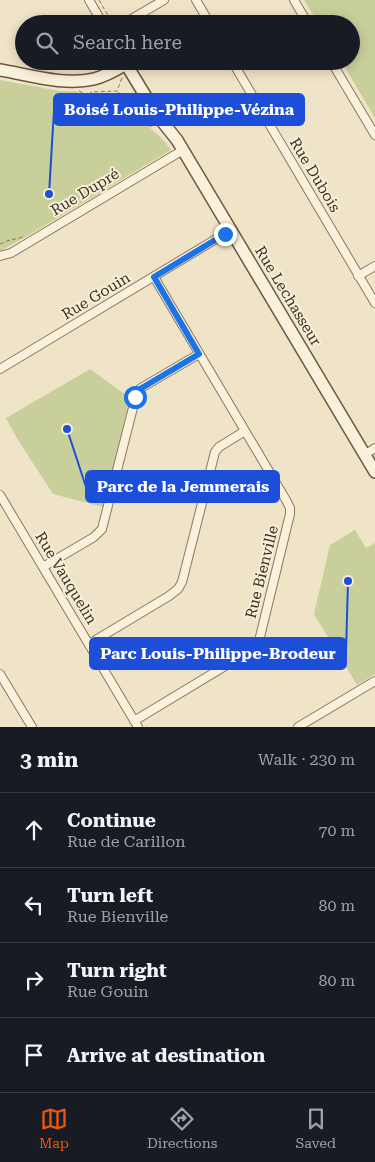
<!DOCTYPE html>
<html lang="en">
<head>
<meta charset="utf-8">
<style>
	body { margin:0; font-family:"Roboto Serif",serif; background:#242831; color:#f1f3f6 }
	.stop { position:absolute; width:15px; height:15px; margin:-11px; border:4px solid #1a73e8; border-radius:50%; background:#fff }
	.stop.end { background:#1a73e8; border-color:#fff; box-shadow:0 1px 5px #0008 }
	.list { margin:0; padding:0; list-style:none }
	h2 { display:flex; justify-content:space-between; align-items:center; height:65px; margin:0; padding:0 20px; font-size:21px }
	h2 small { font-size:16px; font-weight:400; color:#9ea1a6 }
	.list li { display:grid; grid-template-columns:32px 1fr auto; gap:15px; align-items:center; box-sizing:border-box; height:75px; padding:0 20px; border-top:1px solid #363941 }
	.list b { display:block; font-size:19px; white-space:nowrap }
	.list p { margin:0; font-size:16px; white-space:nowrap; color:#9ea1a6 }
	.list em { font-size:16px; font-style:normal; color:#9ea1a6 }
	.icon { flex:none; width:28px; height:28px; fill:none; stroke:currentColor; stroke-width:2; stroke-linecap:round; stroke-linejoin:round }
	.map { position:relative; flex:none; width:375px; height:727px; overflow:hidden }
	.search { position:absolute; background:#171b24; box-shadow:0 2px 12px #0003; left:15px; right:15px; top:15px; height:55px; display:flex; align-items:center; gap:12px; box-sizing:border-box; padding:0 18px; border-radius:28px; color:#9ea1a6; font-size:19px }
	.sheet { height:365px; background:#171b24 }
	nav { display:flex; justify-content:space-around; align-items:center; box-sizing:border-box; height:70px; border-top:1px solid #363941; background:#171b24; font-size:14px; color:#9ea1a6 }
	nav a { display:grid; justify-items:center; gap:2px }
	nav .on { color:#ea580c }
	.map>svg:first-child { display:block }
	.green { fill:#c9cf9b }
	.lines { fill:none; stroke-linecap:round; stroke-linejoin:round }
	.street-casing { stroke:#8d765c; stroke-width:10 }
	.secondary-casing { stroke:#6f573f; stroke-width:14 }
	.path { stroke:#8d765c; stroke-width:1; stroke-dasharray:4 2.5; stroke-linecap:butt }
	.street { stroke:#faf1dc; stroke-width:8 }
	.secondary { stroke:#faf1dc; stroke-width:11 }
	.route { stroke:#1a73e8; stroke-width:6 }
	.labels { text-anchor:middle; stroke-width:4; stroke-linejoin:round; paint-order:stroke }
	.street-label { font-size:15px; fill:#3d2e20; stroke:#f7eed8 }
	.leader { fill:none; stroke:#1d4ed8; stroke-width:2 }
	.callout-dot { fill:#1d4ed8; stroke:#f7eed8; stroke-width:2 }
	.callout { fill:#1d4ed8; stroke:#1d4ed8; stroke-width:2 }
	.callout-label { font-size:16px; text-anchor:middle; font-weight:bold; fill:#fff }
</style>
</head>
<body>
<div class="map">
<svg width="375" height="727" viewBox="0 0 375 727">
	<rect width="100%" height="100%" fill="#f0e4c8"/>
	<path class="green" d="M304,0H375V118L341,61H351V24H319Z
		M0,80L60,91H76L81,94C114,106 151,120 171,150L24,238L0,251Z
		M90,369L130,398L103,507L53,494L18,440L6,418Z
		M355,530L366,548L375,543V674L357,685L314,614L330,545Z"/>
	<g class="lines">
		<g class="street-casing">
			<path id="street" d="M89,0L103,24
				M196,0L210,24
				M294,0L308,24
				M123,24L164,0
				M232,61L375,303
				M331,61L375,135
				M0,256L11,253L183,150
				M358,276L375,266
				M0,369L231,230
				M364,455L375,448
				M0,495L138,727
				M43,567L94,537L102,529L137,392L141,388L199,354
				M89,644L169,596L178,589L182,582L215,452L219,447L245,431
				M0,674L32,727
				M134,721L255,648L259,641L290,514V508L286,500L154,277
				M298,727L375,681"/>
		</g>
		<g class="secondary-casing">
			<path id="secondary" d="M0,70C30,75 64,86 94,79C106,76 116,70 126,64L157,115L177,140L375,472"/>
		</g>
		<path class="path" d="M99,0L113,24
			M79,91L90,96L91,92L117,91L122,78
			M118,92L141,114
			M90,96C103,100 115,105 127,111C136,117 144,126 154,127
			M0,244L7,241L23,237"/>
		<use href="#street" class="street"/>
		<use href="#secondary" class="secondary"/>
	</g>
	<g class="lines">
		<path class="route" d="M135,397L140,389L199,354L154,277L225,234"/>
	</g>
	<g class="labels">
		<g class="street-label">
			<text transform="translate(315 175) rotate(59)" y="5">Rue Dubois</text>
			<text transform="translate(85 192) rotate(-31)" y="5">Rue Dupré</text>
			<text transform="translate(96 296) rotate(-31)" y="5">Rue Gouin</text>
			<text transform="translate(288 296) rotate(59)" y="5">Rue Lechasseur</text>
			<text transform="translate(262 572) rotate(-76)" y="5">Rue Bienville</text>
			<text transform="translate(66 578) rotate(59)" y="5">Rue Vauquelin</text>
		</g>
	</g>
	<path class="leader" d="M49 194L54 110M67 429L86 487M348 581L346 653"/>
	<g class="callout-dot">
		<circle cx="49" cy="194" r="5"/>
		<circle cx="67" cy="429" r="5"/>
		<circle cx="348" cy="581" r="5"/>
	</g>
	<g class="callout">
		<rect x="54" y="94" width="250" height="31" rx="5"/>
		<rect x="86" y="471" width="193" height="31" rx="5"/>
		<rect x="90" y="638" width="256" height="31" rx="5"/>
	</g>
	<g class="callout-label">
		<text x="179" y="115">Boisé Louis-Philippe-Vézina</text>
		<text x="183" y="492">Parc de la Jemmerais</text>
		<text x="218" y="659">Parc Louis-Philippe-Brodeur</text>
	</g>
</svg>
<div class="stop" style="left:135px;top:397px"></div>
<div class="stop end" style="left:225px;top:234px"></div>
<div class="search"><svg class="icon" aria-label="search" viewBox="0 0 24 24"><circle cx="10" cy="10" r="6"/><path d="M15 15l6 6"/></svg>Search here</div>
</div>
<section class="sheet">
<h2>3 min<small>Walk · 230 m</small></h2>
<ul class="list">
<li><svg class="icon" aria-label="ahead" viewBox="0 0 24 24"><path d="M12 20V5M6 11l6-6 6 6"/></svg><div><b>Continue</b><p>Rue de Carillon</p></div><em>70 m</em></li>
<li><svg class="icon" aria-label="left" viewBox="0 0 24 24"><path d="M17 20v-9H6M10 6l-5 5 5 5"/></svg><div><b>Turn left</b><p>Rue Bienville</p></div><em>80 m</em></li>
<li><svg class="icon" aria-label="right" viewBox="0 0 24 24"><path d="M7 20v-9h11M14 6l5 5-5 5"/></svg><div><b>Turn right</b><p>Rue Gouin</p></div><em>80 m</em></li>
<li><svg class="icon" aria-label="arrive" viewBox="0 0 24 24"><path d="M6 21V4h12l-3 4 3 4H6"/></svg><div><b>Arrive at destination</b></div></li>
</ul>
</section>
<nav>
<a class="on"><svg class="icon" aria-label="map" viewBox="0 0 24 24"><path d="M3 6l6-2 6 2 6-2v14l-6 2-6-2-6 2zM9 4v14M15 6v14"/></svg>Map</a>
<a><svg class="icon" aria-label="directions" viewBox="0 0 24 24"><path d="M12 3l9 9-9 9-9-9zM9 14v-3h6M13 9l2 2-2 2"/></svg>Directions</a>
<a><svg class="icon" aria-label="saved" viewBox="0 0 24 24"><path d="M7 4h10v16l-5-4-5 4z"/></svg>Saved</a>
</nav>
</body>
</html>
